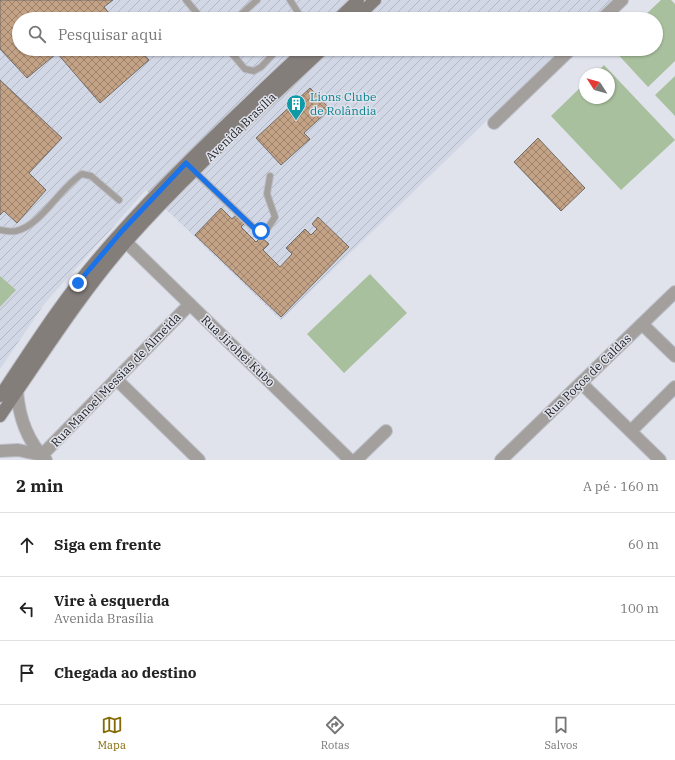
<!DOCTYPE html>
<html lang="pt">
<head>
<meta charset="utf-8">
<style>
	body { margin:0; font-family:"IBM Plex Serif",serif; background:#f6f6f6; color:#222 }
	.compass { position:absolute; left:579px; top:68px; width:36px; height:36px; border-radius:50%; background:#fff; box-shadow:0 1px 3px #0004; rotate:306deg }
	.stop { position:absolute; width:12px; height:12px; margin:-9px; border:3px solid #1a73e8; border-radius:50%; background:#fff }
	.stop.end { background:#1a73e8; border-color:#fff; box-shadow:0 1px 4px #0008 }
	.list { margin:0; padding:0; list-style:none }
	h2 { display:flex; justify-content:space-between; align-items:center; height:52px; margin:0; padding:0 16px; font-size:17px }
	h2 small { font-size:13px; font-weight:400; color:#767676 }
	.list li { display:grid; grid-template-columns:26px 1fr auto; gap:12px; align-items:center; box-sizing:border-box; height:64px; padding:0 16px; border-top:1px solid #e0e0e0 }
	.list b { display:block; font-size:15px; white-space:nowrap }
	.list p { margin:0; font-size:13px; white-space:nowrap; color:#767676 }
	.list em { font-size:13px; font-style:normal; color:#767676 }
	.icon { flex:none; width:22px; height:22px; fill:none; stroke:currentColor; stroke-width:2; stroke-linecap:round; stroke-linejoin:round }
	.map { position:relative; flex:none; width:675px; height:460px; overflow:hidden }
	.search { position:absolute; background:#fff; box-shadow:0 1px 3px #0004; left:12px; right:12px; top:12px; height:44px; display:flex; align-items:center; gap:10px; box-sizing:border-box; padding:0 14px; border-radius:22px; color:#767676; font-size:15px }
	.sheet { height:244px; background:#fff }
	nav { display:flex; justify-content:space-around; align-items:center; box-sizing:border-box; height:56px; border-top:1px solid #e0e0e0; background:#fff; font-size:11px; color:#767676 }
	nav a { display:grid; justify-items:center; gap:2px }
	nav .on { color:#856a06 }
	.map>svg:first-child { display:block }
	.industrial { fill:url(#industrial-furrows) }
	.pitch { fill:#a8c09d }
	.building { fill:url(#building-cross-hatch); stroke:#736d67 }
	.lines { fill:none; stroke-linecap:round; stroke-linejoin:round }
	.service-casing { stroke:#bdbfc7; stroke-width:8 }
	.minor-casing { stroke:#bdbfc7; stroke-width:14 }
	.secondary-casing { stroke:#bdbfc7; stroke-width:14 }
	.service { stroke:#a39f9d; stroke-width:6 }
	.minor { stroke:#a39f9d; stroke-width:12 }
	.secondary { stroke:#847e7b; stroke-width:12 }
	.route { stroke:#1a73e8; stroke-width:5 }
	.labels { text-anchor:middle; stroke-width:3; stroke-linejoin:round; paint-order:stroke }
	.culture-label { font-size:12px; fill:#0d838f; stroke:#e0e3ec; text-anchor:start }
	.street-label { font-size:12px; fill:#1c1d20; stroke:#e0e3ec }
</style>
</head>
<body>
<div class="map">
<svg width="675" height="460" viewBox="0 0 675 460">
	<defs>
		<pattern id="industrial-furrows" width="10" height="10" patternUnits="userSpaceOnUse"><rect width="10" height="10" fill="#d2d7e6"/><path d="M-1 1l2-2M0 10L10 0M9 11l2-2" fill="none" stroke="#b4b8c5"/></pattern>
		<pattern id="building-cross-hatch" width="8" height="8" patternUnits="userSpaceOnUse"><rect width="8" height="8" fill="#c4a285"/><path d="M0 0l8 8M0 8l8-8" fill="none" stroke="#9e836c"/></pattern>
	</defs>
	<rect width="100%" height="100%" fill="#e0e3ec"/>
	<path class="industrial" d="M0,0H612L592,19H19V49H561L281,320L146,190L45,303L0,369Z"/>
	<path class="pitch" d="M661,0H671L675,4V61L648,87L613,49H656V19H641Z
		M604,65L675,140L621,190L551,116L585,83V98H609V74H595Z
		M675,76V116L655,95Z
		M370,274L407,313L344,373L307,334Z
		M0,276L16,290L0,307Z"/>
	<path class="building" d="M0,0H113L104,7L114,19H19V49H139L149,60L100,103L57,53L27,78L0,49Z
		M0,80L62,138L29,173L46,190L17,223L4,211L0,215Z
		M310,88L330,109L304,133L310,139L281,165L256,138Z
		M538,138L585,188L561,211L514,162Z
		M221,208L232,219L238,214L246,222L241,227L256,242L261,237L269,244L263,250L280,267L292,254L286,248L305,229L311,235L317,229L312,224L318,217L349,247L281,317L195,235Z"/>
	<g class="lines">
		<g class="service-casing">
			<path id="service" d="M186,0L202,19
				M290,0L299,14V19
				M236,19L257,0
				M228,49L245,69L254,71L261,67L278,49
				M193,170L253,227L261,231L267,229L275,217L267,194L270,176
				M0,230C5,231 11,232 16,231C42,225 59,188 82,174L91,176L119,200"/>
		</g>
		<g class="minor-casing">
			<path id="minor" d="M602,19L622,0
				M494,123L571,49
				M126,242L350,460
				M642,324L675,356
				M116,379L199,460
				M581,383L660,460
				M17,391C19,418 27,441 46,460
				M631,431L675,387
				M0,451L18,450L42,455
				M42,455L190,304
				M356,460L386,431
				M501,460L675,292"/>
		</g>
		<g class="secondary-casing">
			<path id="secondary" d="M338,19L358,0
				M355,19L375,0
				M0,396C31,350 61,302 97,260C161,184 234,117 306,49
				M0,416C41,357 79,296 126,242C187,173 256,112 323,49"/>
		</g>
		<use href="#service" class="service"/>
		<use href="#minor" class="minor"/>
		<use href="#secondary" class="secondary"/>
	</g>
	<g class="lines">
		<path class="route" d="M78,283L122,231L186,163L253,227L261,231"/>
	</g>
	<defs>
		<g id="building-pin" transform="scale(1)"><path d="M0 17L-7.5 6A9.5 9.5 0 1 1 7.5 6Z" fill="#0f9aa8" stroke="#e0e3ec"/><path d="M-4-6H4V6H1V3H-1V6H-4ZM-2.5-4.3h1.7v1.8h-1.7ZM.8-4.3h1.7v1.8H.8ZM-2.5-1h1.7V.8h-1.7ZM.8-1h1.7V.8H.8Z" fill="#fff"/></g>
	</defs>
	<g fill-rule="evenodd">
		<use href="#building-pin" x="296" y="104"/>
	</g>
	<g class="labels">
		<g class="culture-label">
			<text x="310" y="101">Lions Clube<tspan x="310" dy="14">de Rolândia</tspan></text>
		</g>
		<g class="street-label">
			<text transform="translate(241 127) rotate(-44)" y="4">Avenida Brasília</text>
			<text transform="translate(238 351) rotate(44)" y="4">Rua Jirohei Kubo</text>
			<text transform="translate(588 376) rotate(-44)" y="4">Rua Poços de Caldas</text>
			<text transform="translate(116 380) rotate(-46)" y="4">Rua Manoel Messias de Almeida</text>
		</g>
	</g>
</svg>
<svg class="compass" viewBox="-18 -18 36 36"><path d="M0-13l5 13h-10z" fill="#e53935"/><path d="M0 13l5-13h-10z" fill="#767676"/></svg>
<div class="stop" style="left:261px;top:231px"></div>
<div class="stop end" style="left:78px;top:283px"></div>
<div class="search"><svg class="icon" aria-label="search" viewBox="0 0 24 24"><circle cx="10" cy="10" r="6"/><path d="M15 15l6 6"/></svg>Pesquisar aqui</div>
</div>
<section class="sheet">
<h2>2 min<small>A pé · 160 m</small></h2>
<ul class="list">
<li><svg class="icon" aria-label="ahead" viewBox="0 0 24 24"><path d="M12 20V5M6 11l6-6 6 6"/></svg><div><b>Siga em frente</b></div><em>60 m</em></li>
<li><svg class="icon" aria-label="left" viewBox="0 0 24 24"><path d="M17 20v-9H6M10 6l-5 5 5 5"/></svg><div><b>Vire à esquerda</b><p>Avenida Brasília</p></div><em>100 m</em></li>
<li><svg class="icon" aria-label="arrive" viewBox="0 0 24 24"><path d="M6 21V4h12l-3 4 3 4H6"/></svg><div><b>Chegada ao destino</b></div></li>
</ul>
</section>
<nav>
<a class="on"><svg class="icon" aria-label="map" viewBox="0 0 24 24"><path d="M3 6l6-2 6 2 6-2v14l-6 2-6-2-6 2zM9 4v14M15 6v14"/></svg>Mapa</a>
<a><svg class="icon" aria-label="directions" viewBox="0 0 24 24"><path d="M12 3l9 9-9 9-9-9zM9 14v-3h6M13 9l2 2-2 2"/></svg>Rotas</a>
<a><svg class="icon" aria-label="saved" viewBox="0 0 24 24"><path d="M7 4h10v16l-5-4-5 4z"/></svg>Salvos</a>
</nav>
</body>
</html>
